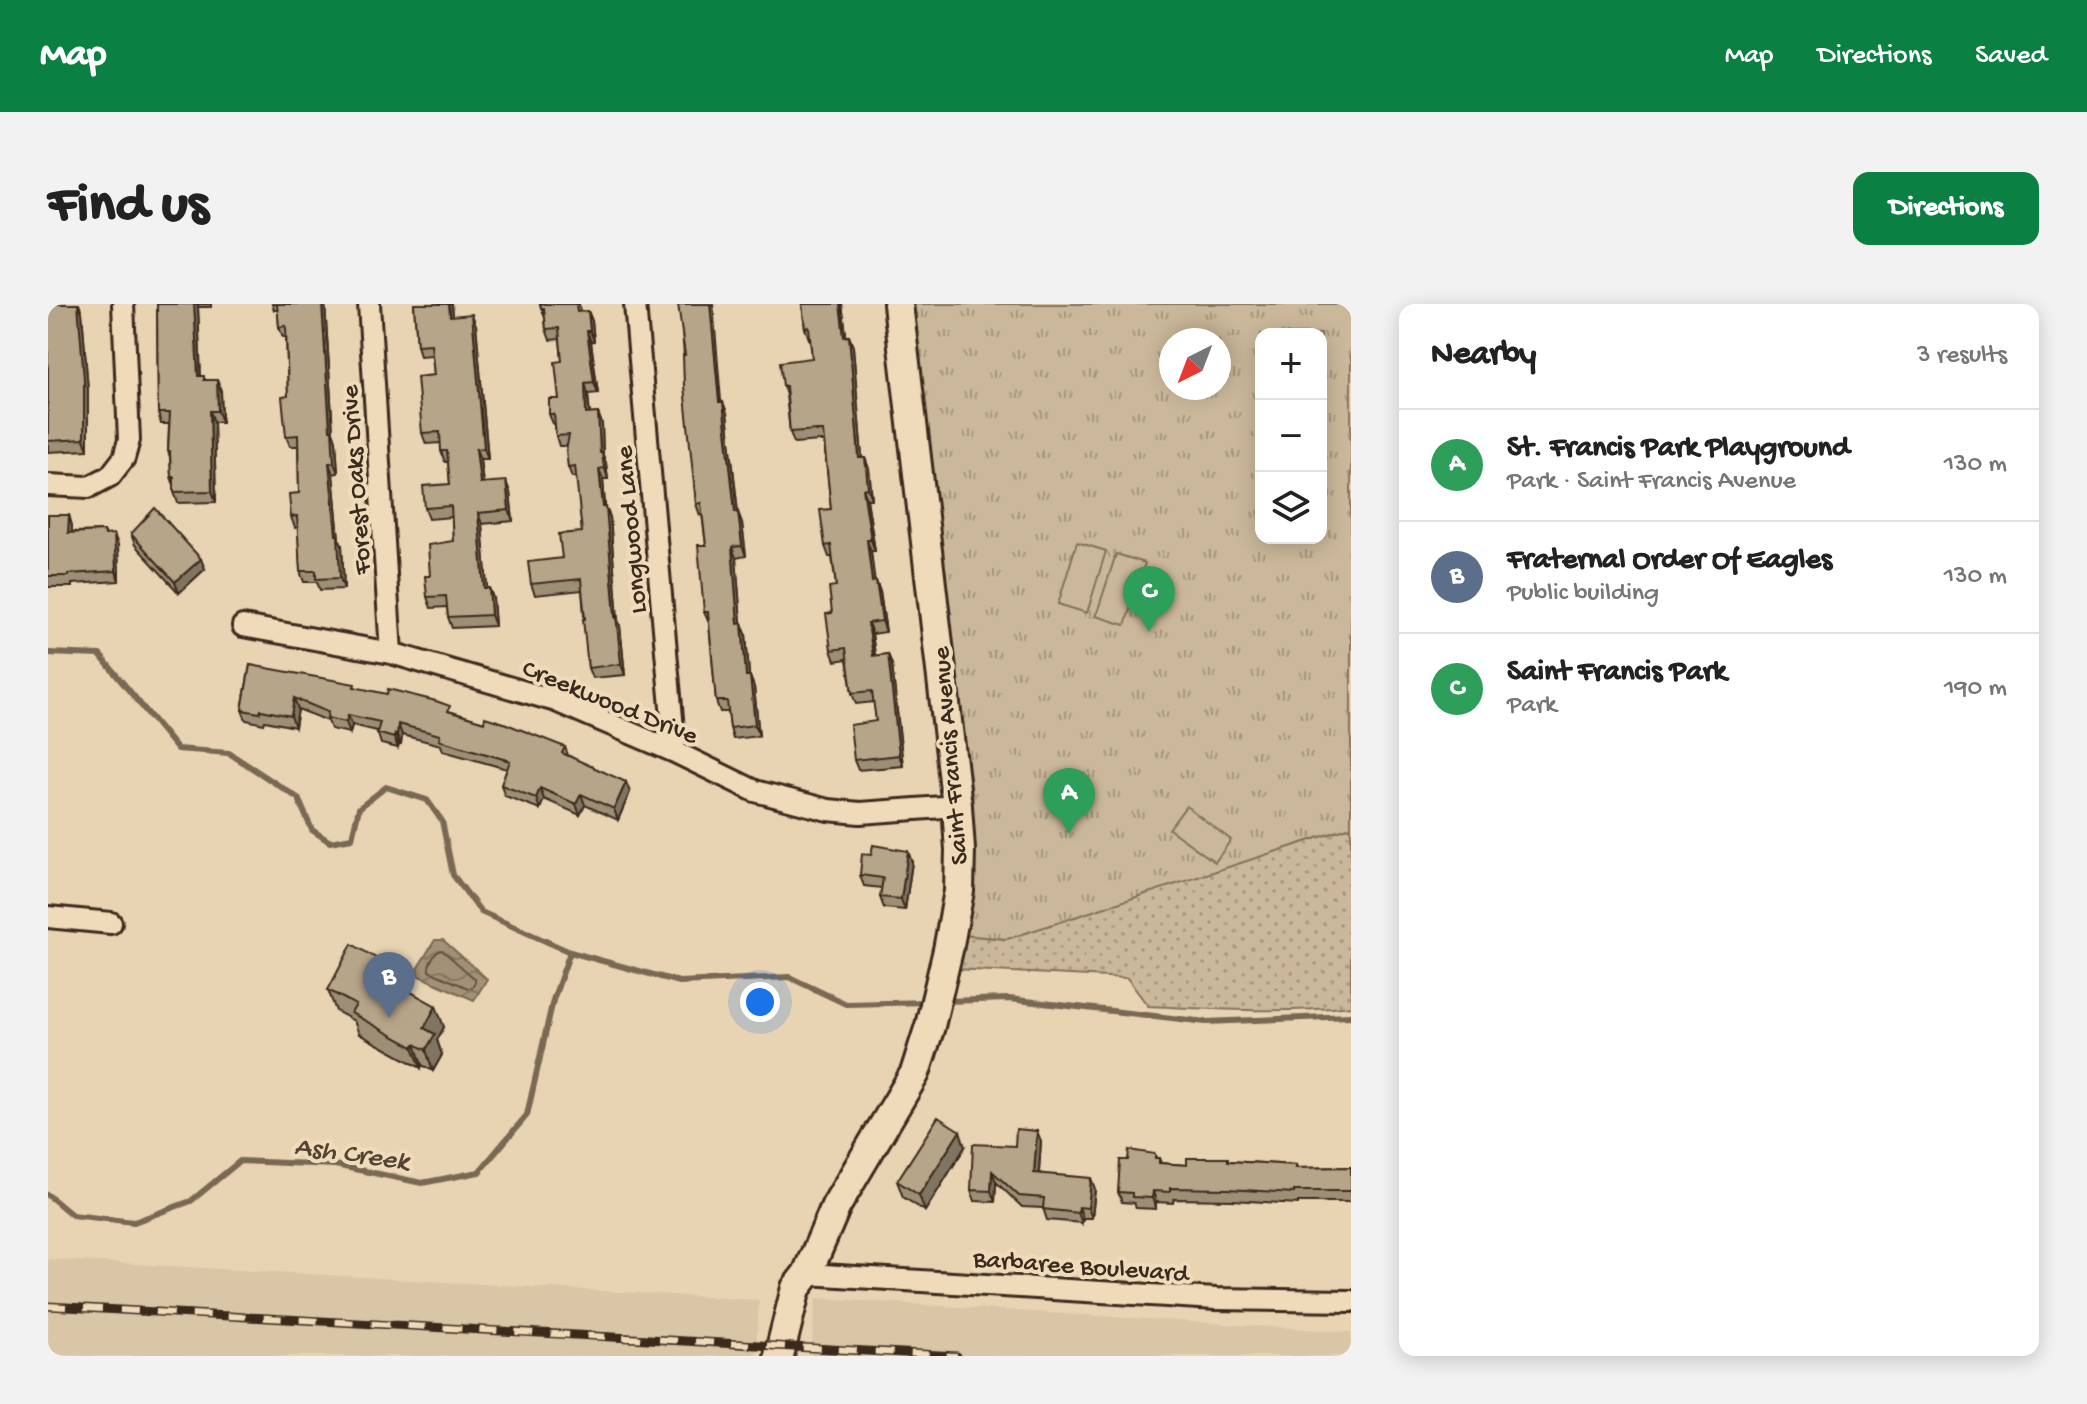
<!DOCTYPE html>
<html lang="en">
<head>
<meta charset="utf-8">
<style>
	body { margin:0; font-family:"Gochi Hand",sans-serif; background:#f2f2f2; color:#222 }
	.controls { position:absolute; right:24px; top:24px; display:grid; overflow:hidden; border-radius:16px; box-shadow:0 4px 20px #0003 }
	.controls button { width:72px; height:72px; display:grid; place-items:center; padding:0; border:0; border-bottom:2px solid #e0e0e0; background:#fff; color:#222; font:40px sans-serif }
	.compass { position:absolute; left:1111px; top:24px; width:72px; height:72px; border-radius:50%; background:#fff; box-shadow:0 4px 20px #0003; rotate:222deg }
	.you { position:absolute; left:712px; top:698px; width:28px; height:28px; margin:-20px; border:6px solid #fff; border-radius:50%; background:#1a73e8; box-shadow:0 0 0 12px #1a73e833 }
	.badge { display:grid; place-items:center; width:52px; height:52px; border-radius:50%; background:#0b8043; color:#fff; font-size:26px; font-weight:700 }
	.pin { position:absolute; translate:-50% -66px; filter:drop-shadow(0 2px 4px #0008) }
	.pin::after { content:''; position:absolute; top:42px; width:28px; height:24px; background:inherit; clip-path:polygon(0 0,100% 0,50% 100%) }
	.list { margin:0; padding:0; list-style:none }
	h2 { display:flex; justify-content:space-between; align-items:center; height:104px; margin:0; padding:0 32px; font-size:34px }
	h2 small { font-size:26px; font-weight:400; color:#767676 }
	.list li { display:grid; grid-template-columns:52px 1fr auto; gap:24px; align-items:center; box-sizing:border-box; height:112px; padding:0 32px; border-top:2px solid #e0e0e0 }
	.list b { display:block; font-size:30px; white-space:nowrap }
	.list p { margin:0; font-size:26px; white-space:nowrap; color:#767676 }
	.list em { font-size:26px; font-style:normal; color:#767676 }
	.icon { flex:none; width:44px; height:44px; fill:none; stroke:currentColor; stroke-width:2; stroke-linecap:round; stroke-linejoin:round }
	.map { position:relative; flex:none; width:1303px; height:1052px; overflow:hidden; border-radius:16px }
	header { display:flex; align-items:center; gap:48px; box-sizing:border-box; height:112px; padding:0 40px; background:#0b8043; color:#fff }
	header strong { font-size:38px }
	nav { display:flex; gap:44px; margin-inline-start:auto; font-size:28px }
	.intro { display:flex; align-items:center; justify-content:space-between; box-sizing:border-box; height:192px; padding:0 48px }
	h1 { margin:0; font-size:56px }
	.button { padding:20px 36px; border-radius:16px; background:#0b8043; color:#fff; font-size:28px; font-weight:700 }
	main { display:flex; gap:48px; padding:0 48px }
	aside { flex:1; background:#fff; border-radius:16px; box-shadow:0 4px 20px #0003 }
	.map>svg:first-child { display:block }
	.built { fill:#d9c6a6 }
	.grass { fill:url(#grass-dots); stroke:#83715c; stroke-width:2 }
	.park { fill:url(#park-tufts); stroke:#83715c; stroke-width:2; fill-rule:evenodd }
	.pitch { fill:#cbb89a; stroke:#83715c; stroke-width:2 }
	.water { fill:url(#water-waves); stroke:#796853; stroke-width:2 }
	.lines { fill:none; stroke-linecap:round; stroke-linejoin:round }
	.shore { stroke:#655342; stroke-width:2 }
	.stream { stroke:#796853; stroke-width:6 }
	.street-casing { stroke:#3b2a1e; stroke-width:26 }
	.secondary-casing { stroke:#3b2a1e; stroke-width:34 }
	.street { stroke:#efdbb9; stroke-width:20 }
	.secondary { stroke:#efdbb9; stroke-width:28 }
	.rail-casing { stroke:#3b2a1e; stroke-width:9 }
	.rail { stroke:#efdbb9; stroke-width:6; stroke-dasharray:18; stroke-linecap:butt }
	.wall { fill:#9d8e76; stroke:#3b2a1e; stroke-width:2 }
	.shaded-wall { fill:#807460; stroke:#3b2a1e; stroke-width:2 }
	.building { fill:#b7a589; stroke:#3b2a1e; stroke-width:2 }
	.labels { text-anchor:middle; stroke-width:8; stroke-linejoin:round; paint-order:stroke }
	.street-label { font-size:26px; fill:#3b2a1e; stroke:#efdbb9 }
	.water-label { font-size:28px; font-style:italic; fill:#554434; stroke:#efdbb9 }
</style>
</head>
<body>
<header>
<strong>Map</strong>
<nav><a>Map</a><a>Directions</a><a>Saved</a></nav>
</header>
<div class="intro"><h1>Find us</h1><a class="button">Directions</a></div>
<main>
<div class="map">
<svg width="1303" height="1052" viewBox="0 0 1303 1052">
	<defs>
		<pattern id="grass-dots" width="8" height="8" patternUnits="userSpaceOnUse" patternTransform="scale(2)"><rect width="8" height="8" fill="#cbb89a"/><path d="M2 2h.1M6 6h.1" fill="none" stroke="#a6967d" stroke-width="1.8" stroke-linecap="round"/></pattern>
		<pattern id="park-tufts" width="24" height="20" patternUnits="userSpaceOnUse" patternTransform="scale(2)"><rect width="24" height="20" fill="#cbb89a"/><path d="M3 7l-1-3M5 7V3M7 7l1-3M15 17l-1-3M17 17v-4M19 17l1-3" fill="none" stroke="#a6967d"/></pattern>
		<pattern id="water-waves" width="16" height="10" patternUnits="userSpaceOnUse" patternTransform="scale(2)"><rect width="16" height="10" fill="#a39177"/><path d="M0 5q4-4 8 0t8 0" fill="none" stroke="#867761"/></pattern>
	</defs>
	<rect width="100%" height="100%" fill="#e8d4b3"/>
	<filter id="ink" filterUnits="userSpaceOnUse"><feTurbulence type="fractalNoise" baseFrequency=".0125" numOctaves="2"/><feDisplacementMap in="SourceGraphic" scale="16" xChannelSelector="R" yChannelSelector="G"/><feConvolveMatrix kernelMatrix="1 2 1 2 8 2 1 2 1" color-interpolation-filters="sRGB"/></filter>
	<g filter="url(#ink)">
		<path class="built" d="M0,955L711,996L708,1052H41L0,1050Z
			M768,994L1303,1028V1052H763Z"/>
		<path class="grass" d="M1303,523V702C1236,710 1167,705 1100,702L1079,674L907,665L915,631L959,635Z"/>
		<path class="park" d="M856,0H1303V523L959,635L915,631L926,567L921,511ZM1213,30H1273V234H1213ZM1123,36H1171V84H1123Z"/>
		<path class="pitch" d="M1029,238L1058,247L1039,309L1010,300Z
			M1068,250L1097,259L1077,321L1048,312Z
			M1138,502L1183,536L1167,558L1121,525Z"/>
		<path class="water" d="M387,636H395L439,675L426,696L371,672L369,665Z"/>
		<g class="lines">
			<path class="shore" d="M394,646L427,675V678L424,684H420L381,667C380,660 387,647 394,646Z"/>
			<path class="stream" d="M0,349L52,351L129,445L181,449L250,494L264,526L282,538L304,534L311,504L338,483L379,496L394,517L405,571L433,608L522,648L631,678L741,673L798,700L881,698
				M897,697L961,695L1158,718L1303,712
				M0,891L24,911L86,918L143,897L192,857L287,861L374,879L431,868L479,811L505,696L522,648"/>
			<g class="street-casing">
				<path id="street" d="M321,0L343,349
					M587,0L627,448
					M0,181L41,183L62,172L76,154L81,136L75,0
					M195,322L343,349L508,397L627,448L707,487L780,506L812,509L909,502
					M0,613L63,619
					M759,970L1168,995L1303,997"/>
			</g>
			<g class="secondary-casing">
				<path id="secondary" d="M731,1052L748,984L759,970L788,902L867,769L882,722L900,646L911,587L912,546L909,502L850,0"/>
			</g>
			<use href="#street" class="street"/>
			<use href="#secondary" class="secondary"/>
			<g class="rail-casing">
				<path id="rail" d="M0,1002L909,1052"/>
			</g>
			<use href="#rail" class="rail"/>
		</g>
		<path class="wall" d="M0,0H31L34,8L40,87V146L0,148Z
			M109,0H163V3H150L153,72L158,76H169L173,87L174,118H166L168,198L130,199L126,188V181L123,173L122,153L120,147L121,120H113L110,109Z
			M224,0H277L285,128L288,137L290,169L285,170L291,235L294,241L296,285L272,286L269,278H256L252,267L250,223L247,224L243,213L251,189L250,142H242L238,132L240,92L238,33H235L231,23L230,6H226Z
			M366,0H404L405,12L428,21L440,155H432L435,179L462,188L465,217L434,220L439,284H441L445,294L447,322L404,324L400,313L399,303L383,304L379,293L382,272L405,237L404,213L381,215L377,204L402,180L400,158H397L393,147V139L378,140L374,129L386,71L384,51L372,52L369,41Z
			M492,0H531L532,8L540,7L544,17L546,37L543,38L550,89L540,90L542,110L550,109L554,120L555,151L558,159L560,175H555L557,203L562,213L570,316L572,322L577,371L544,374L540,364L534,286L487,291L483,280L514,254L534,228L529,173H524L520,163L519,142H511L508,132L507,120H505L501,110L511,95L514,57L512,35L502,36L498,25L497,14Z
			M754,0H794L798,32H801L805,43L814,154H817L821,165L824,195H819L827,247H823L826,277H828L832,288L838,328L824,330L827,352L840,350L844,361L855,462L810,466L806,456L828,417L826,398L808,400L804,389L799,355L787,357L783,346L784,309L788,282L784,253H781L777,242L783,205L776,138H773V137L746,139L742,128L738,91L735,82L764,54L762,35H761L757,24Z
			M634,27L674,98H675L679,109L690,208L694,219L698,252L688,254L693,319L698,330L701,372L706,383L711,432L685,435L682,424L680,408H672L668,397L661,319L656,308L658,241L654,210L652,211L648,200Z
			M0,211H21L24,222V228L56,227L58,231L70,241L71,277L24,280V283H0Z
			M83,230L157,265L131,289L87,241Z
			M202,361L309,384L404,408L517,443L520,451L582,488L570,516L537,501L532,511L496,495L492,505L457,492L453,481L459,465L395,447L393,441L354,431L353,441H351L350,444L333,440L329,427L304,421L302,429L283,425L280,417L250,405L247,423L217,417L216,420L198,416L194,406Z
			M864,558L857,606L836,604L832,593L834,584L816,582L812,571Z
			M333,657L340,676L396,723L389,736L394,751L385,767L374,761L373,764L311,730L306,717L288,707L280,686Z
			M993,837L991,869L1047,885L1044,914H1035L1034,919L999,916L995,904L974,903L948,878L947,898L927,897L923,886L967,842Z
			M917,843L877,907L855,893L849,877Z
			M1107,850L1108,854H1111L1113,859L1139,861L1181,857L1248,861L1249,864L1303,863V898H1250V900L1184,896L1126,895L1125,899L1108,898V905L1088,904L1086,899L1074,898L1070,888L1080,856Z"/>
		<path class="shaded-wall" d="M30,0L34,8L40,87V146L36,135Z
			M146,0H149L150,3L153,83L150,72Z
			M274,0H277L285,128L288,137L290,169L286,159L282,126Z
			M401,0H404L406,23L402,12Z
			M662,0H665L674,109L671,98Z
			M792,0H794L800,43L796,33Z
			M540,7L544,17L546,37L542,27Z
			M424,10L428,21L440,155L436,144Z
			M539,27L543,38L550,89L546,78Z
			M801,32L805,43L815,165L811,154Z
			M169,76L173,87L174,118L170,107Z
			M537,79L540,90L542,120L538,110Z
			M675,98L679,109L691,219L687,208Z
			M162,107L166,118L168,198L164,187Z
			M550,109L554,120L555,151L558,159L560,175L552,149Z
			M428,145L432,155L436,190L432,179Z
			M817,154L821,165L824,195L820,184Z
			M281,159L285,170L291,235L294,241L296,285L292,274Z
			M551,165L555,175L558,214L555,203Z
			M458,177L462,188L465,217L461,206Z
			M815,185L819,195L827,247L823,236Z
			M558,203L562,213L570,316L572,322L577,371L573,360L567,312Z
			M690,208L694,219L698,252L694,242Z
			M430,209L434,220L440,295L436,284Z
			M21,211L24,222V239L20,229Z
			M66,230L70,241L71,277L68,267Z
			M819,236L823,247L828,288L824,278Z
			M684,243L688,254L694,330L690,320Z
			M153,255L157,265L131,289L127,278Z
			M828,277L832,288L838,328L834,317Z
			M441,284L445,294L447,322L443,311Z
			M694,319L698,330L702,383L698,372Z
			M820,319L824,330L829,363L825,352Z
			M840,350L844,361L855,462L851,451Z
			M702,372L706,383L711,432L707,421Z
			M246,394L250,405L247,423L243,412Z
			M300,411L304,421L302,429L298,418Z
			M350,420L354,431L353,441L349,431Z
			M347,430L351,441L350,444L346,434Z
			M578,478L582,488L570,516L566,505Z
			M492,484L496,495L492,505L488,494Z
			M533,490L537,501L532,511L528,500Z
			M860,547L864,558L857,606L853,595Z
			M333,657L341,678L327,668Z
			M388,702L396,723L389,736L394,751L385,767L378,746L376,724Z
			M367,740L374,761L373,764L365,743Z
			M912,827L917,843L877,907L871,891Z
			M989,827L993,837L990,880L986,869Z
			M944,867L948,878L947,898L943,887Z
			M1043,874L1047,885L1044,914L1040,904Z
			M1105,887L1108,898V905L1104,894Z
			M1031,903L1035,914L1034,919L1030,909Z"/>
		<path class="building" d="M0,0H30L36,76V135L0,137Z
			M109,0H146L150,72H156V76H169L170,107H162L164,187L126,188V173H123L122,147H120L122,109H110Z
			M229,0H274L282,126H284L286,159H281L288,231H290L292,274L268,275V267H252L249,212L243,213L241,190L251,189L250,131L238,132L234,93L240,92L238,22L231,23Z
			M366,0H401L402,12L424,10L436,144L428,145L432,179L458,177L461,206L430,209L436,284H441L443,311L400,313L398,292L379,293L377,272H382L380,241L405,237L403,202L377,204L375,182L402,180L399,147H393L392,128L374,129L369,73L386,71L383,40L369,41Z
			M492,0H528L529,8L540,7L542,27H539L546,78L537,79L538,110L550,109L552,149H554L556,164L551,165L555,203H558L567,312L568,311L573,360L540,364L535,315H537L533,275L483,280L480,258L514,254L511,230L534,228L527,162L520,163L518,147L521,131L508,132L506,110H501V95H511L507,58L514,57L511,24L498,25L496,4H493Z
			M630,0H662L671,98H675L687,208H690L694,242L684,243L690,320L694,319L698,372H702L707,421L682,424L679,397H668L660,308H656L650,241H658L653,199L648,200L636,82L635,51H637Z
			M754,0H792L796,33L801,32L811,154H817L820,184L815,185L823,236H819L824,278L828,277L834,317L820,319L825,352L840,350L851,451L806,456L802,421L828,417L824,387L804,389L798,344L783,346L778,310L784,309L781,283L788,282L783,241L777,242L772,206L783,205L775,127H769V126L742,128L738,82H735L732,58L764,54L761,23L757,24Z
			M107,204L153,255L127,278L83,230Z
			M0,211H21L20,229L56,227L57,231L66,230L68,267L20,270V272H0Z
			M202,361L307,380L306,383L339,390L340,385L388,397L402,402L400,407L436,418L437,413L456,419L517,443L514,449L578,478L566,505L533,490L528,500L492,484L488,494L453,481L462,457L391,436L392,431L350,420L349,431L347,430L346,434L329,429L332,418L300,411L298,418L279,414L280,408L246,394L243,412L213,406L212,409L194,406Z
			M825,541L860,547L853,595L832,593L835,574L812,571L814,550L823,551Z
			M304,640L333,657L327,668L388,702L376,724L387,730L378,746L367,740L365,743L303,709L308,701L280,686Z
			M890,813L912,827L871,891L849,877Z
			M968,825L989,827L986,869L1043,874L1040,904L1031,903L1030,909L995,905L996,894L971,892L944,867L943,887L923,886L925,840L967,842Z
			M1081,846L1107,850V854H1111V859L1139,861V854H1180V857L1248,861L1247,864L1303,863V887H1246V889L1180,885L1122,884V888L1105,887L1104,894L1084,893V889L1070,888L1072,856H1080Z"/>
	</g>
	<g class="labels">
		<g class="street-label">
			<text transform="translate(306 176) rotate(-94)" y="9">Forest Oaks Drive</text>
			<text transform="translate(581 226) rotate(-95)" y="9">Longwood Lane</text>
			<text transform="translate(563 396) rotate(22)" y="9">Creekwood Drive</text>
			<text transform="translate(900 452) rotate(-95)" y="9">Saint Francis Avenue</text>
			<text transform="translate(1033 960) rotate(4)" y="9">Barbaree Boulevard</text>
		</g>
		<g class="water-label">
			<text transform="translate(304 847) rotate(8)" y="10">Ash Creek</text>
		</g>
	</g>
</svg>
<div class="controls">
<button>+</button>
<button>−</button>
<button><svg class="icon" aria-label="layers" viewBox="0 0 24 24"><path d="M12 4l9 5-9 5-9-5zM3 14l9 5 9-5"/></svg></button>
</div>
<svg class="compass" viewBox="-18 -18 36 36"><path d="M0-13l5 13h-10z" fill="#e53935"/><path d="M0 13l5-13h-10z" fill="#767676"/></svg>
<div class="you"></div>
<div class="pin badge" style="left:1021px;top:530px;background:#2e9e5b">A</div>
<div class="pin badge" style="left:341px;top:714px;background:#5c6f8a">B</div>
<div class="pin badge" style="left:1101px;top:328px;background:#2e9e5b">C</div>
</div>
<aside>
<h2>Nearby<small>3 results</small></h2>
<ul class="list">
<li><span class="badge" style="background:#2e9e5b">A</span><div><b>St. Francis Park Playground</b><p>Park · Saint Francis Avenue</p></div><em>130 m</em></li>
<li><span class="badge" style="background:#5c6f8a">B</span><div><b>Fraternal Order Of Eagles</b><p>Public building</p></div><em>130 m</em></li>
<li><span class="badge" style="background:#2e9e5b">C</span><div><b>Saint Francis Park</b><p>Park</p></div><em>190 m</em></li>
</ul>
</aside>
</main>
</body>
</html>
